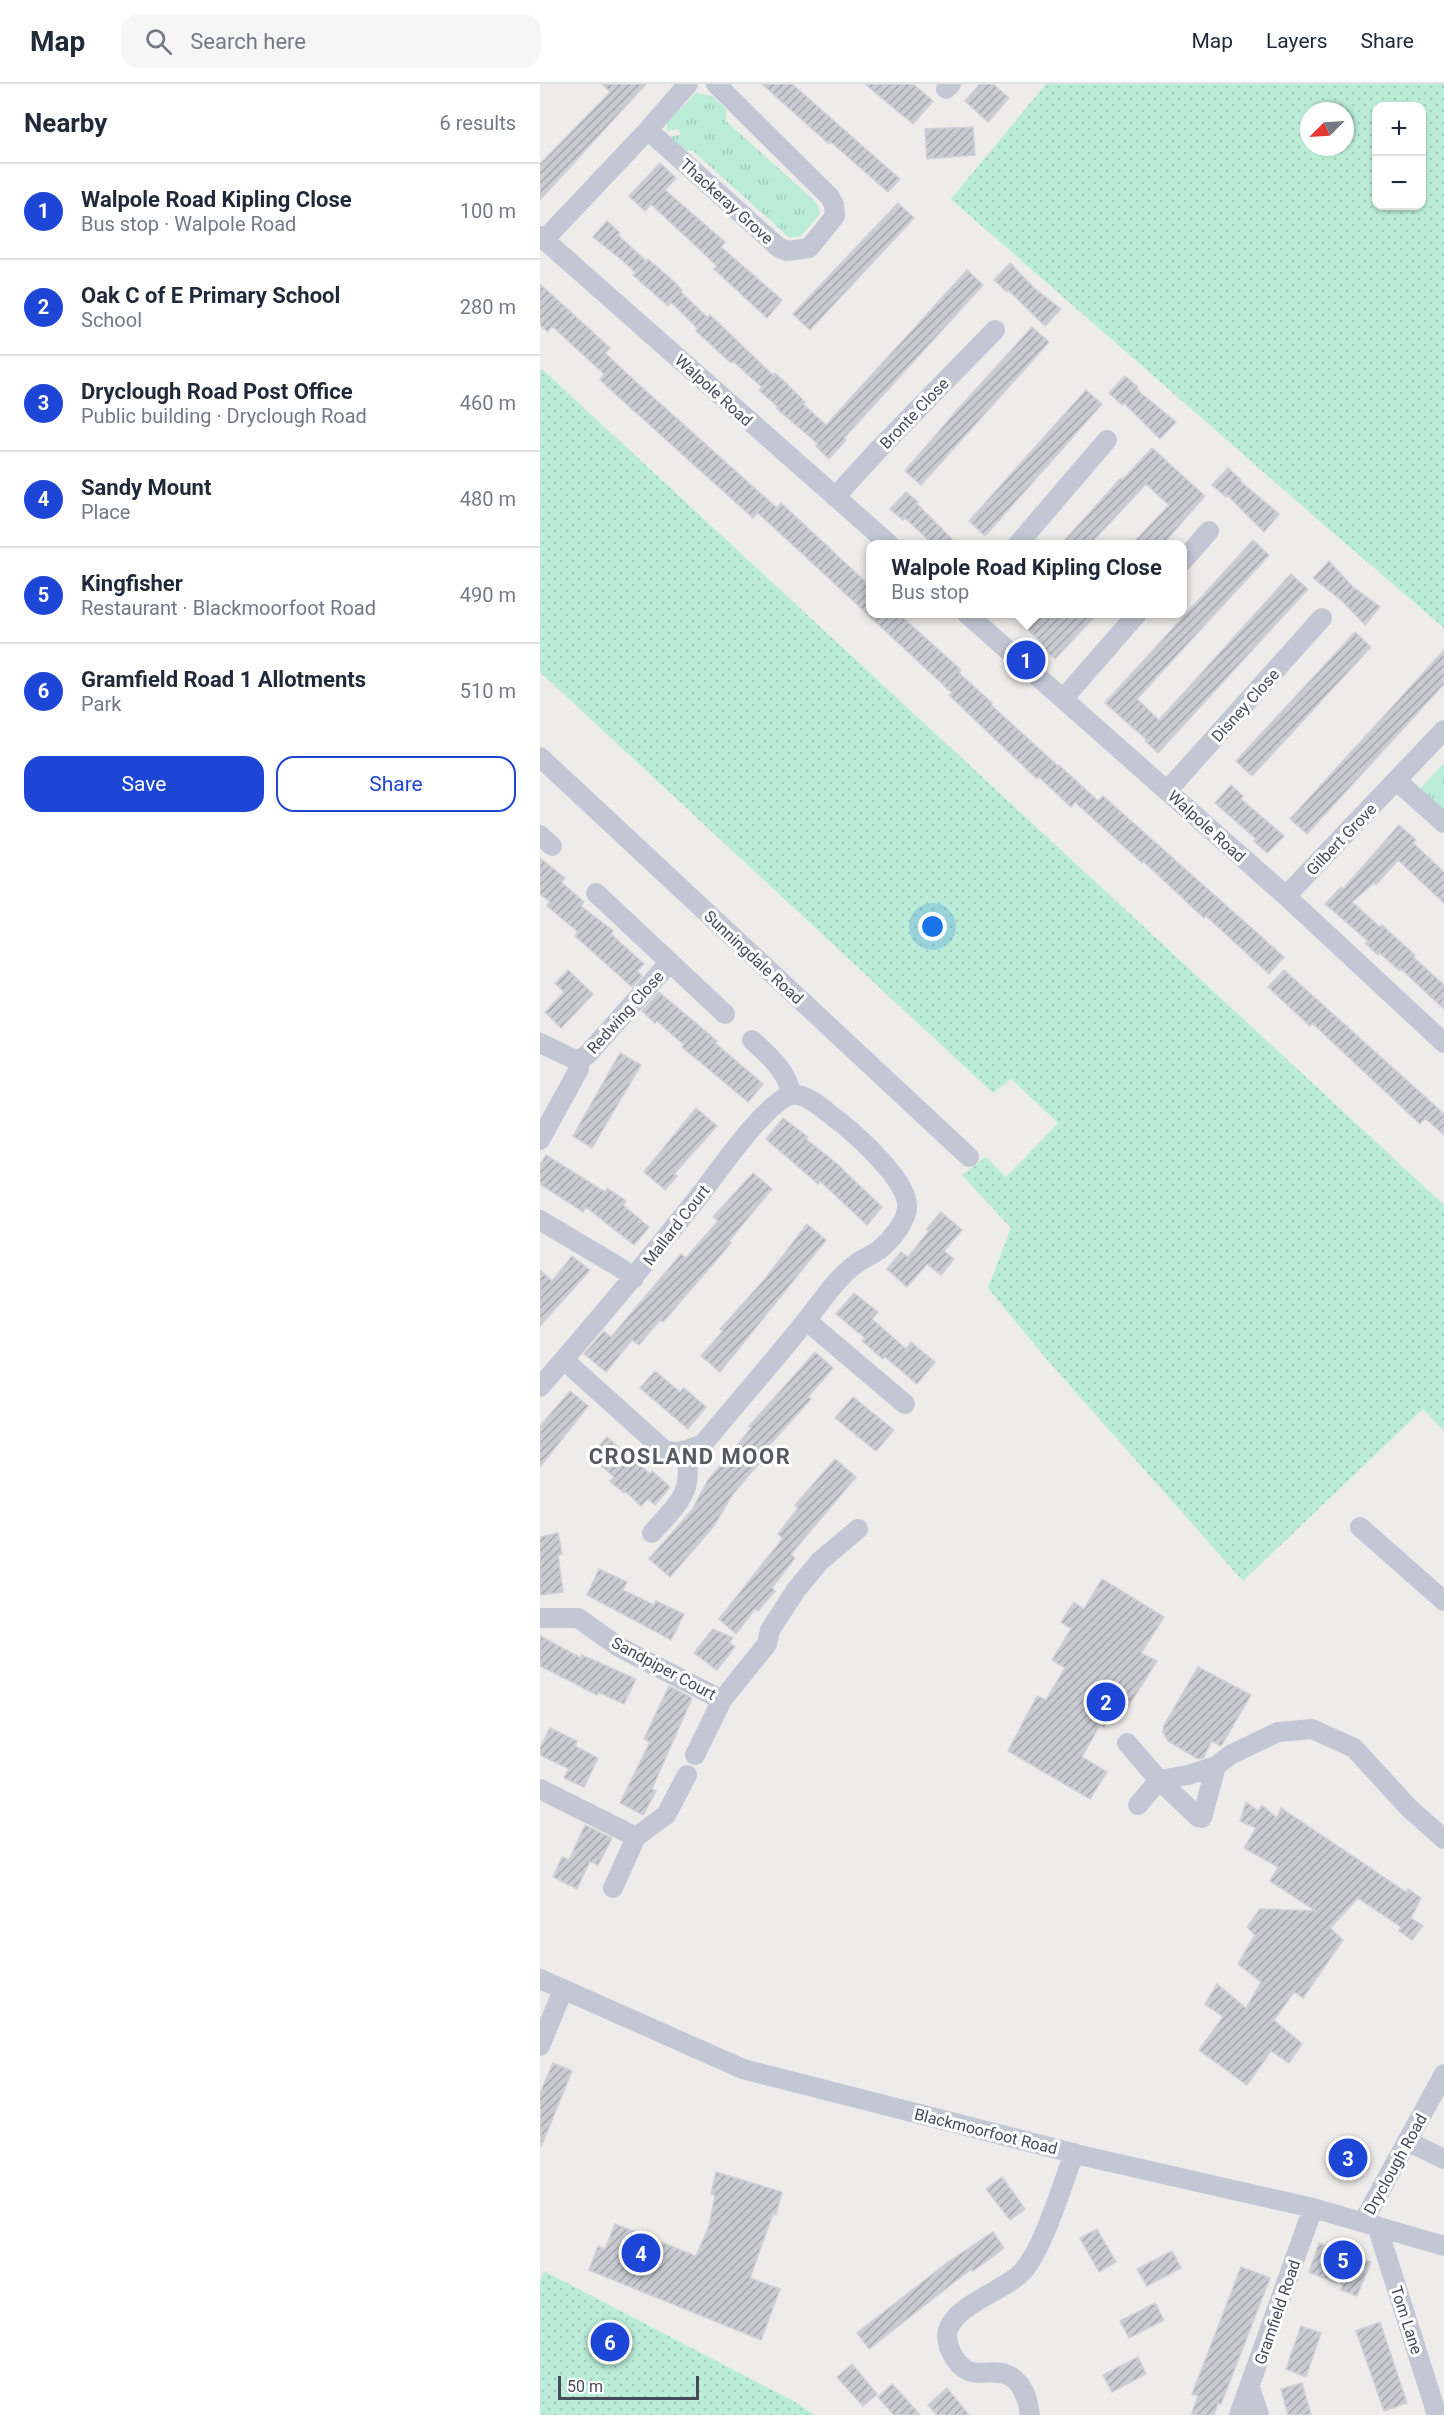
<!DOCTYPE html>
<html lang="en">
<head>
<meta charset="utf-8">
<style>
	body { margin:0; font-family:Roboto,sans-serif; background:#f6f6f7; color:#1f2937 }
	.controls { position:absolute; right:18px; top:18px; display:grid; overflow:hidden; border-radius:12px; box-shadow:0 2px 4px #0004 }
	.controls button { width:54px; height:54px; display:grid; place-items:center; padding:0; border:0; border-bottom:2px solid #e0e1e3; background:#fff; color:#1f2937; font:30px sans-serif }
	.compass { position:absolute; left:760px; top:18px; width:54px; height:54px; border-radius:50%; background:#fff; box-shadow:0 2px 4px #0004; rotate:246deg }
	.scale { position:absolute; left:18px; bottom:15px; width:141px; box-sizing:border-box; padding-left:6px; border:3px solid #454b58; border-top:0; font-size:16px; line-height:21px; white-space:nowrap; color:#454b58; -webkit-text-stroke:4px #fff; paint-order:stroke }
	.you { position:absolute; left:393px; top:843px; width:21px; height:21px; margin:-15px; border:4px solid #fff; border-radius:50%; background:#1a73e8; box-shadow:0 0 0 9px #1a73e833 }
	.badge { display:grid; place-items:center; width:39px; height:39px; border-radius:50%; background:#1e46d6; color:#fff; font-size:20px; font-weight:700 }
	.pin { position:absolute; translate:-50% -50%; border:3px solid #fff; box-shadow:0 2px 6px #0006 }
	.popup { position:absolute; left:326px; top:456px; width:321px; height:78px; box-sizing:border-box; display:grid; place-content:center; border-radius:12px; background:#fff; filter:drop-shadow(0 2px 4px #0005); font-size:20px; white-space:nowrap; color:#747a83 }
	.popup b { font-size:22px; color:#1f2937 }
	.popup::after { content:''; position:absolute; left:50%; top:100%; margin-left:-12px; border:12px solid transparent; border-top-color:#fff }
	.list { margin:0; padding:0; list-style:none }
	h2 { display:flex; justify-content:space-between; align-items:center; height:78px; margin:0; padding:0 24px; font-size:26px }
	h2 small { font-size:20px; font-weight:400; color:#747a83 }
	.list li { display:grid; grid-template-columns:39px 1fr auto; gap:18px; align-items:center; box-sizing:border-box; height:96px; padding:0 24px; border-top:2px solid #e0e1e3 }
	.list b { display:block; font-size:22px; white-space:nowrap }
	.list p { margin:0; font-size:20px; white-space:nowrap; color:#747a83 }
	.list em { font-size:20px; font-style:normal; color:#747a83 }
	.actions { display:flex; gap:12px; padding:18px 24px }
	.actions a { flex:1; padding:14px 0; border:2px solid #1e46d6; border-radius:18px; text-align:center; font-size:21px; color:#1e46d6 }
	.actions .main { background:#1e46d6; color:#fff }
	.icon { flex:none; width:33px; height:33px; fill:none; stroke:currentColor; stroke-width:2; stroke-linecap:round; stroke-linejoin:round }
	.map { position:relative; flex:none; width:904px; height:2331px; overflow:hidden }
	header { display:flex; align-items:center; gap:36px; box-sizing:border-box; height:84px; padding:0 30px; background:#fff; border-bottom:2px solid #e0e1e3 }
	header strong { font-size:28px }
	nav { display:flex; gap:33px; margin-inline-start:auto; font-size:21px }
	.search { width:420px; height:54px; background:#f6f6f7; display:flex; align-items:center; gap:15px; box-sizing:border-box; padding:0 21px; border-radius:18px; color:#747a83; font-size:22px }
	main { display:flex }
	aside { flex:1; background:#fff }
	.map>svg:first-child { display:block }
	.grass { fill:url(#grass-tufts) }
	.park { fill:url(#park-dots); fill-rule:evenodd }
	.building { fill:url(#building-hatch); stroke:#d0d0d7; stroke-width:1.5 }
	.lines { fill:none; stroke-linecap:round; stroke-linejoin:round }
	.minor { stroke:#c2c7d3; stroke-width:20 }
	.labels { text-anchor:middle; stroke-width:6; stroke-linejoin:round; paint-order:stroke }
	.street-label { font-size:16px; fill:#454b58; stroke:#fff }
	.district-label { font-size:22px; font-weight:bold; letter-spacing:1.5px; fill:#595a60; stroke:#fff }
</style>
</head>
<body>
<header>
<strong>Map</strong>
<div class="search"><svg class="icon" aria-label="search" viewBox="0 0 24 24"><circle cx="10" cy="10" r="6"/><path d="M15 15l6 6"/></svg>Search here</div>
<nav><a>Map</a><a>Layers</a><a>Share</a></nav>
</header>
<main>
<aside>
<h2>Nearby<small>6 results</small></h2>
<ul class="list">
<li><span class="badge">1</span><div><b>Walpole Road Kipling Close</b><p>Bus stop · Walpole Road</p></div><em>100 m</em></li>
<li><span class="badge">2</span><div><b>Oak C of E Primary School</b><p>School</p></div><em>280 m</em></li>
<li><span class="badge">3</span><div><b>Dryclough Road Post Office</b><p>Public building · Dryclough Road</p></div><em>460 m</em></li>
<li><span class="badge">4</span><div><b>Sandy Mount</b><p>Place</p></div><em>480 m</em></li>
<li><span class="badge">5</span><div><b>Kingfisher</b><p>Restaurant · Blackmoorfoot Road</p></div><em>490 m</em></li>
<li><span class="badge">6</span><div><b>Gramfield Road 1 Allotments</b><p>Park</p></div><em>510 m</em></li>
</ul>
<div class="actions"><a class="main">Save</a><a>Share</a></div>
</aside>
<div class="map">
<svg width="904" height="2331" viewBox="0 0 904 2331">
	<defs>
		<pattern id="grass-tufts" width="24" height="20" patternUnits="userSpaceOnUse" patternTransform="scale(1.5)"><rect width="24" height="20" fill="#baecd8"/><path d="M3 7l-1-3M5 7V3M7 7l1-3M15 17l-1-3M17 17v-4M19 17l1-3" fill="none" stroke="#a1ccbc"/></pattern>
		<pattern id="park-dots" width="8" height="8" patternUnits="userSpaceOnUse" patternTransform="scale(1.5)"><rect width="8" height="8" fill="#baecd8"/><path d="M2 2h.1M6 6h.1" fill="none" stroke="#a1ccbc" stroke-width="1.8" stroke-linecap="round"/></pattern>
		<pattern id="building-hatch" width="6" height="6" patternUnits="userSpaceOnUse" patternTransform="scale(1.5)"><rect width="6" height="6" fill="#cbccd3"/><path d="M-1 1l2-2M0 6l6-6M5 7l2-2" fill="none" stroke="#a7a8ae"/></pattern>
	</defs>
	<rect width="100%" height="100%" fill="#eeeceb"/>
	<path class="grass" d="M156,9L172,12L186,25V37L276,118L280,130L261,152L250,154L152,66L141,67L128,53L140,51L139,45L127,47V38Z
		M904,679V734L877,708Z"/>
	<path class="park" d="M506,0H904V544L776,434L411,115ZM882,22V122H836V22ZM769,27H805V63H769Z
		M2,285L904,1121V1347L883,1325L703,1497L508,1277L448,1204L471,1144L422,1091L446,1073L466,1093L518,1039L471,995L453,1009L0,588V287Z
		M4,2187L255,2318L275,2331H0V2198Z"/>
	<path class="building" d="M62,0H106L0,116V80L70,8Z
		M222,0H252L360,95L348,108L291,58L289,60Z
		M325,0H373L393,17L373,40Z
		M440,0H453L469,14L448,38L425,17Z
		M433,43L435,71L387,75L385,45Z
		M120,79L136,94L125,106L185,158L181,163L242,216L227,234L174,185L177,182L111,120L105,127L89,112Z
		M358,119L374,134L270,246L253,230Z
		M67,137L80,149L78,151L106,177L108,175L130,194L142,206L141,208L168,234L170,231L233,291L235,289L248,301L265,318L263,320L286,341L427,186L443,201L304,354L306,356L289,375L276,362L278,360L236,324L238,323L219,306L222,303L207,290L193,277L191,279L156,247L158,245L131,218L128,222L93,191L96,189L82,176L53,153Z
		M470,179L494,204L521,225L505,242L468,206L467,208L454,196Z
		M0,200L70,264L65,269L96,298L237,424L241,419L330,502V530H359L421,586L419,589L452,619L451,621L518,682L519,681L558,717L563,712L744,873L729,890L666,832L664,834L603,777L602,779L535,718L531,723L499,693L497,695L409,611L412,609L253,461L218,429L213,434L72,307L60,296L64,290L12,242L8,248L0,241Z
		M492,243L509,258L381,401L365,387L418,325Z
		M585,292L598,303L596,305L636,338L620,355L584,319L582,321L569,309Z
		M546,306L562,320L445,452L429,437Z
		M612,364L665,412L623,460H592L629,421L606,400L550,460H521L581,394L582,396Z
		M688,384L701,396L700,397L739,430L724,448L687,411L686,413L672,401Z
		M366,408L378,418L377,420L417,460H393L365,434L363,436L350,425Z
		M713,456L729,471L597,615L619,636L751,490L768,505L618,669L605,657L607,656L565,619Z
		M789,477L813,503L840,523L825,541L801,516L773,494Z
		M471,530H557L515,575L499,560L500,557Z
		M815,548L831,563L712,692L696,677Z
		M904,566V600L767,750L750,735Z
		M691,701L703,712L701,715L744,752L727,769L714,757L716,755L675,719Z
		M859,741L876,756L873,759L904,788V819L858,776L836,801L834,799L812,818L840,843L842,841L855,853L875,871L873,873L904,901V925L861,885L860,887L840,869L838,871L825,859L828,857L785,820L801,803L803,805Z
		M0,774L25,794L21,798L44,818L41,822L73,847L71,850L104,880L97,887L102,892L92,903L35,852L38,848L7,822L10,818L0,810Z
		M28,886L53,910L21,944L5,928L24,908L15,899Z
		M744,886L904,1030V1051L885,1034L880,1040L772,939L770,942L728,903Z
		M119,908L177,957L175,959L223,1000L208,1018L142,963L144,961L117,937L115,939L102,927Z
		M80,969L101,981L52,1064L33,1052Z
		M156,1024L177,1042L134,1090L137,1092L125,1106L104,1088Z
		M243,1034L268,1053L266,1055L296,1079L342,1123L327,1141L280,1097L278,1100L226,1055Z
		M6,1071L65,1108L67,1104L86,1117L83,1121L109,1143L94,1161L46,1123L43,1128L0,1100V1081Z
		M213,1089L232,1105L189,1157L191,1159L123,1238L120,1236L99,1261L92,1256L66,1288L44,1270L64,1247L71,1253L141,1170L146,1174L178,1137L173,1133Z
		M401,1128L422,1146L404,1167L414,1175L401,1191L387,1180L367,1203L347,1185L361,1168L368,1173L389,1147L386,1145Z
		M267,1140L286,1156L180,1288L161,1272L183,1247L180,1245L224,1196Z
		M32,1172L50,1186L0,1242V1186L12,1197Z
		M314,1209L338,1228L332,1235L366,1265L371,1258L395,1278L377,1300L345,1273L343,1275L322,1257L325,1254L296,1230Z
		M275,1268L293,1284L268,1313L271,1315L227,1364L230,1367L192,1411L174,1442L130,1493L109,1475L152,1426L168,1396L198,1360L211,1344L209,1342Z
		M115,1287L140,1308L144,1304L166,1323L148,1345L100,1304Z
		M30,1307L48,1322L0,1383V1342Z
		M313,1313L354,1346L336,1367L295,1334Z
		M67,1353L110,1390L112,1387L130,1403L115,1421L108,1415L101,1422L85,1407L84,1409L70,1397L74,1393L50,1372Z
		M295,1375L316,1393L251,1470L255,1474L232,1504L235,1507L218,1527L215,1525L196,1550L179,1535L243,1454L238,1450L258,1424L255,1421Z
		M18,1449L22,1470L18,1471L23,1508L0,1511V1453Z
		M59,1485L87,1498L83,1506L114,1521L116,1517L144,1530L131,1556L47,1511Z
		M562,1495L624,1533L601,1569L617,1577L588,1623L575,1616L564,1644L560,1641L542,1673L567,1688L550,1715L468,1667L497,1612L506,1616L525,1584L512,1576L531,1545L521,1538L534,1518L544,1525Z
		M173,1545L193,1554L189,1558L195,1563L177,1586L154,1569Z
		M0,1552L41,1574L42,1571L96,1595L84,1620L58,1608L57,1611L0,1582Z
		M658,1583L711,1611L681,1662L672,1657L663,1674L658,1675L628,1657L623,1648L624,1641Z
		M129,1602L152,1614L112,1705L116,1707L103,1731L80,1719L110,1658L104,1655Z
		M10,1644L37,1657L35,1662L58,1674L44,1703L24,1694L29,1685L0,1671V1664Z
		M706,1718L718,1727L722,1721L737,1734L741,1724L866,1808L868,1805L881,1814L871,1834L883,1842L872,1856L859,1847L861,1843L818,1814L790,1844L803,1856L763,1914L754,1908L734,1936L762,1960L749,1979L731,1967L707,2001L659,1966L683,1933L665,1920L677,1900L706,1924L721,1898L698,1880L715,1851L707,1843L720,1825L776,1827L730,1797L738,1783L704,1764L716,1744L700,1737Z
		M45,1741L72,1754L58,1781L50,1777L37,1805L13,1793L22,1773L29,1776Z
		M13,1979L32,1987L1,2063L0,2009Z
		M176,2088L242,2108L236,2131L233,2130L210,2194L240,2205L221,2256L49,2186L58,2162L65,2165L75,2140L156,2172L169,2142L175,2111L171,2110Z
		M462,2093L485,2125L470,2136L446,2105Z
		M557,2145L576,2178L559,2188L540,2154Z
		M453,2148L464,2164L433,2187L431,2185L329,2265L317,2249L408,2178Z
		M779,2159L831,2178L817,2212L801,2206L803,2201L798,2197L797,2199L769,2188Z
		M632,2167L641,2184L607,2202L597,2185Z
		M701,2183L730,2194L681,2320L678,2319L674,2331H651L658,2312L652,2310Z
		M615,2219L624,2236L589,2254L580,2237Z
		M840,2238L867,2319L844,2327L816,2247Z
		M761,2242L781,2249L766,2293L746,2285Z
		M598,2273L606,2290L572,2308L563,2291Z
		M312,2280L337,2310L323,2322L297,2293Z
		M762,2299L771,2331H748L741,2305Z
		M352,2300L366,2315L380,2331H354L338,2313Z
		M407,2304L429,2331H397L388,2321Z"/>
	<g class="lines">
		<path class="minor" d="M406,5L411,0
			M108,46L238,163L247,167L269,164L295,132L294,121L290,113L176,0
			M0,152L349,460
			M4,156L108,46L148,0
			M295,413L338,366L455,246
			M478,460L567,356
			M642,478L669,447
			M427,530L746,812L904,959
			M523,615L597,530
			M0,673L429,1073
			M857,697L904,739
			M627,707L782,534
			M0,751L12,762
			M56,809L185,930
			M746,812L904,646
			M212,956C229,972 247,986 251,1010
			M0,959L38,977L39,985L0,1056
			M38,977L48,970L130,878
			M0,1136L79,1183L94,1194
			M267,1237L365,1320
			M0,1303C55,1240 108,1176 160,1111C180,1085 219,1028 246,1013C263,1003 287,1029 300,1038C319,1053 367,1097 367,1121C368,1137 350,1157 339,1166C330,1172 320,1176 312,1183C293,1198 280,1220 265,1238C232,1279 197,1319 163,1360C150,1365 138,1371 124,1366L24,1276
			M820,1443L904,1517
			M112,1449C138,1419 155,1409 145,1367
			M0,1534H38L79,1563L182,1616
			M587,1659L619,1696L598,1721
			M155,1671L182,1616L227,1560L230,1546L256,1506L280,1477L318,1445
			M676,1682L662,1734L658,1733L619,1696L648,1691L676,1682L690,1671L738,1648L772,1645L814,1664L869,1724L904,1755
			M0,1705L96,1753
			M73,1804L96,1753L126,1731L147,1691
			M0,1895L203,1985L544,2072L773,2124L904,2162
			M0,1962L23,1906
			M867,2057L904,2075
			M823,2138L904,1990
			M837,2142L897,2331
			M710,2304L719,2331
			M490,2331C488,2316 484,2300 470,2292C448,2280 430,2304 411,2268C408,2262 406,2252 408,2246C416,2220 465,2207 483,2187C503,2165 523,2099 534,2069
			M699,2331L773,2124"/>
	</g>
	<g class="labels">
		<g class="street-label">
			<text transform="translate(187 117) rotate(42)" y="6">Thackeray Grove</text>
			<text transform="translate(174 306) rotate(42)" y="6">Walpole Road</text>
			<text transform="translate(374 329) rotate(-46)" y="6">Bronte Close</text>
			<text transform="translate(705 621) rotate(-48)" y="6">Disney Close</text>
			<text transform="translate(667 742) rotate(42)" y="6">Walpole Road</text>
			<text transform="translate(801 755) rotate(-46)" y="6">Gilbert Grove</text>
			<text transform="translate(214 873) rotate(43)" y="6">Sunningdale Road</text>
			<text transform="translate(85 928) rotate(-48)" y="6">Redwing Close</text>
			<text transform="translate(136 1141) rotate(-52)" y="6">Mallard Court</text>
			<text transform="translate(124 1584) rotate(28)" y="6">Sandpiper Court</text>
			<text transform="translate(446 2047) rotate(14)" y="6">Blackmoorfoot Road</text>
			<text transform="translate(855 2080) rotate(-61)" y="6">Dryclough Road</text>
			<text transform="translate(737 2228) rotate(-71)" y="6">Gramfield Road</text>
			<text transform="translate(867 2236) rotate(72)" y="6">Tom Lane</text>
		</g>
		<g class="district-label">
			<text x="150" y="1380">CROSLAND MOOR</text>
		</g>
	</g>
</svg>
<div class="controls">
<button>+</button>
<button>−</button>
</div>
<svg class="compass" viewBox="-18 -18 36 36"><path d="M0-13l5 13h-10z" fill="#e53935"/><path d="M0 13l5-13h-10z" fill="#747a83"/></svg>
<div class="scale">50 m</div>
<div class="you"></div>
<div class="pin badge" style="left:486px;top:576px">1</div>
<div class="popup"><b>Walpole Road Kipling Close</b>Bus stop</div>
<div class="pin badge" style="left:566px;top:1618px">2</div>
<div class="pin badge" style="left:808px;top:2074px">3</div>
<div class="pin badge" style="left:101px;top:2169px">4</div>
<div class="pin badge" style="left:803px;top:2176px">5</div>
<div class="pin badge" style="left:70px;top:2258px">6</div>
</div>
</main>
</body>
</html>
